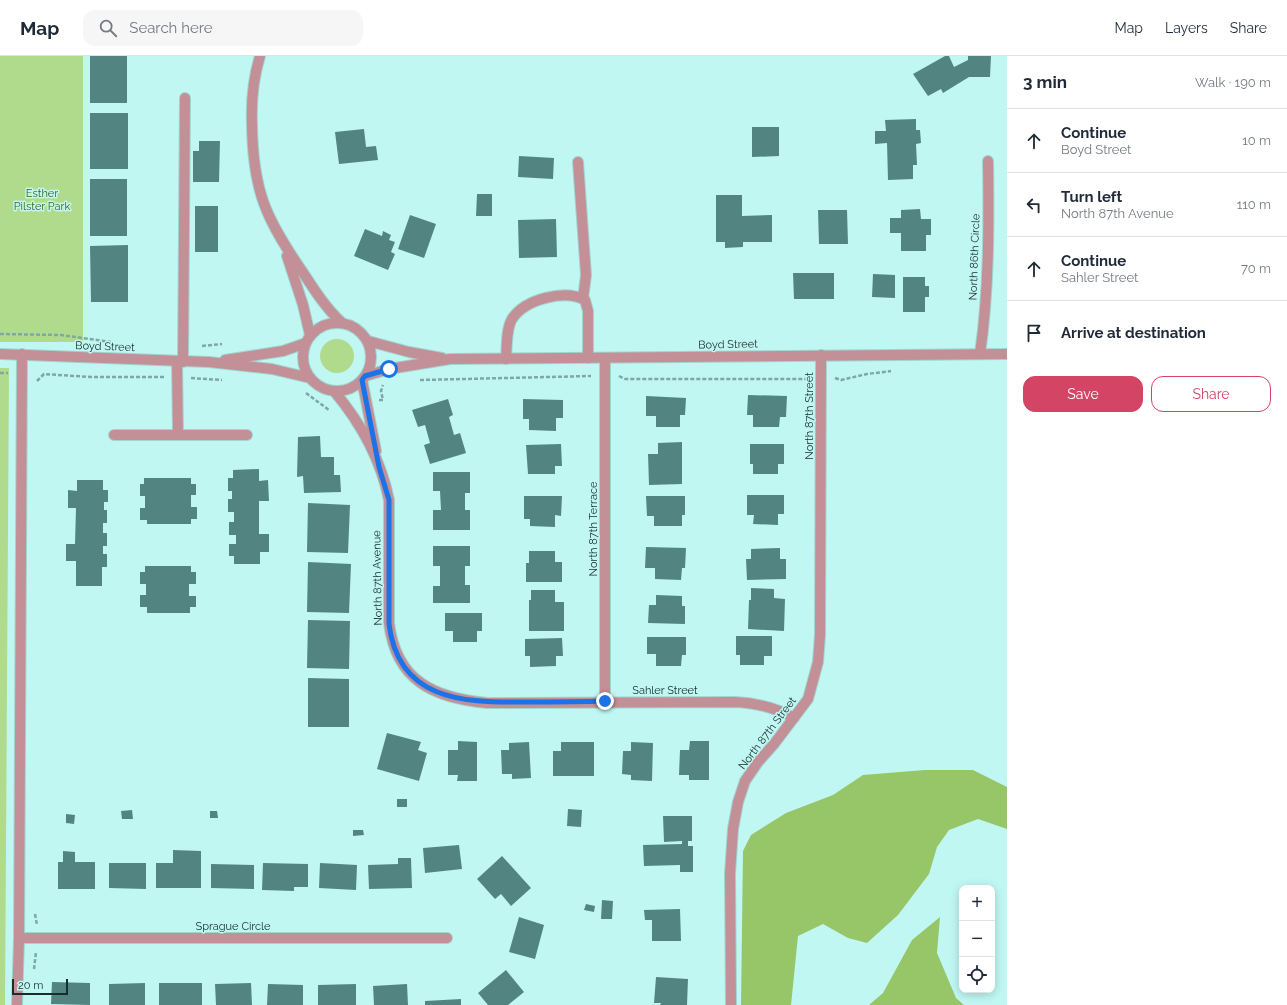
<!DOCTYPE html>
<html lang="en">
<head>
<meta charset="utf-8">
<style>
	body { margin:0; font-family:Raleway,sans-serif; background:#f6f6f7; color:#1f2937 }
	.controls { position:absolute; right:12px; bottom:12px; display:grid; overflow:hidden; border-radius:8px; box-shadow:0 2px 10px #0003 }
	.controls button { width:36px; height:36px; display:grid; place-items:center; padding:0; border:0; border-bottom:1px solid #e0e1e3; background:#fff; color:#1f2937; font:20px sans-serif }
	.scale { position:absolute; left:12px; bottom:10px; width:56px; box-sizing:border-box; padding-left:4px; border:2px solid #182e2d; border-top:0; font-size:11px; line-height:14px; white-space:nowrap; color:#182e2d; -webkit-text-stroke:3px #c0f7f3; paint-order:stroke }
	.stop { position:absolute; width:12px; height:12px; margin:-9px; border:3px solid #1a73e8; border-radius:50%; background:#fff }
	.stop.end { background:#1a73e8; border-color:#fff; box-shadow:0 1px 4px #0008 }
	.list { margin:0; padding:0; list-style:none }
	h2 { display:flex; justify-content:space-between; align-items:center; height:52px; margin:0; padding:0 16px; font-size:17px }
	h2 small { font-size:13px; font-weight:400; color:#747a83 }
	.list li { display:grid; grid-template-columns:26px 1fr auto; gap:12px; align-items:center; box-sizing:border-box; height:64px; padding:0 16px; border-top:1px solid #e0e1e3 }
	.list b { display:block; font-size:15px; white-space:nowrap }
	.list p { margin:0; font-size:13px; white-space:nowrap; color:#747a83 }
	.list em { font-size:13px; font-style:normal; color:#747a83 }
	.actions { display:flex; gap:8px; padding:12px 16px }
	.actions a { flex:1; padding:9px 0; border:1px solid #d44464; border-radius:12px; text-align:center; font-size:14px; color:#d44464 }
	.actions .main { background:#d44464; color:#fff }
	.icon { flex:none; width:22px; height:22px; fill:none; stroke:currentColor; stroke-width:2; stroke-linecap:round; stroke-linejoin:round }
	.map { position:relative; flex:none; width:1007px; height:949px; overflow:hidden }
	header { display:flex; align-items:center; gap:24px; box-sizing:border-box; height:56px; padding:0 20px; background:#fff; border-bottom:1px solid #e0e1e3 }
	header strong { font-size:19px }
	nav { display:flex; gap:22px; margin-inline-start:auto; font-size:14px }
	.search { width:280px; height:36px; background:#f6f6f7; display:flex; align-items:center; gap:10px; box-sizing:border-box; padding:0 14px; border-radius:12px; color:#747a83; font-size:15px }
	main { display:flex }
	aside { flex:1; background:#fff }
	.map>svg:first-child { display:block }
	.green { fill:#b0da8c }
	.forest { fill:#96c668 }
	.building { fill:#528582 }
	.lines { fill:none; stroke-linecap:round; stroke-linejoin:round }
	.service-casing { stroke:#a2d3cf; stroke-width:12 }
	.minor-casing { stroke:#a2d3cf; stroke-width:12 }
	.tertiary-casing { stroke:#a2d3cf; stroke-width:12 }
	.path { stroke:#7ea8a5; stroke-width:2.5; stroke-dasharray:4 2; stroke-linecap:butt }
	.service { stroke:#c29096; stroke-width:10 }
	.minor { stroke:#c29096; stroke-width:10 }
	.tertiary { stroke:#c29096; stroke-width:10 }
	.route { stroke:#1a73e8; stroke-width:5 }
	.labels { text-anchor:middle; stroke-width:3; stroke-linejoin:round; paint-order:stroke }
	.park-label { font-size:11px; fill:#3f5e1e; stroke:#c0f7f3 }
	.street-label { font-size:11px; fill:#182e2d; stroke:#c0f7f3 }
</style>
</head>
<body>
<header>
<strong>Map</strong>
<div class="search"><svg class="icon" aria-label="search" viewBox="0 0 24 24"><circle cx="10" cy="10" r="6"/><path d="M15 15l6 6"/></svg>Search here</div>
<nav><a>Map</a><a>Layers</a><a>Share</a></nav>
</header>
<main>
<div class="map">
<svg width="1007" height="949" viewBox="0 0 1007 949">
	<rect width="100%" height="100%" fill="#c0f7f3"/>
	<path class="green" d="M0,0H83V286H0Z
		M320 300a17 17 0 1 1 34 0a17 17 0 1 1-34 0Z
		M0,312H9L5,949H0Z"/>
	<path class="forest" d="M925,714H973L1007,731V773L978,763L949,774L937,791L929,818L898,859L867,887L848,882L823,868L798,880L791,949H741L743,795L751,779L786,757L833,739L863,719Z
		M940,861L937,897L956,942L964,949H869L883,937L912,884Z"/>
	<path class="building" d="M90,0H127V47H90Z
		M945,0H949L954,11L968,4V0H991L990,21H969L943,37L941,33L928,40L913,18Z
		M90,57H128V113H90Z
		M916,63V74H920L921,87L916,88L917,109H913V123L888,124L887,87L875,88V75H886L885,64Z
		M752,71H779V100L752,101Z
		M364,73L366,91L376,90L378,104L339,108L335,76Z
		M199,85H220L219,126H193V95H199Z
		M519,100L554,102L553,123L518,121Z
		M90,123H127V180H90Z
		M477,138H492V160H476Z
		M716,139H742V160L772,159V186H743V191L725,192V186H716Z
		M195,150H218V196H195Z
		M920,153L921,163H931V179H926V195H901V177H890V162H901V154Z
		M818,154H847L848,188H819Z
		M410,159L436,168L424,202L398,193Z
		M556,163L557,201L519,202L518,164Z
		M365,173L382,180L383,175L391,179L389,184L395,186L391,196L395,198L388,214L354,200Z
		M128,189V246H91L90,190Z
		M793,217H834V243H794Z
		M873,218L895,219V242L872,241Z
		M903,221H925V230H929V241H925V256H903Z
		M748,339L787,340L786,361H780L779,371H753V359H747Z
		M646,340L686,342L685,359H680V371H656V360H646Z
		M448,343L453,359L449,361L454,379L460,377L466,397L430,408L424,389L430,387L425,369L418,371L412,354Z
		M523,343L563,344V362H556V375L529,374V363H523Z
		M320,380L321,401H334V419H340L341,436L304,437L303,420L297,421L298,381Z
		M682,386V428L649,429L648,398H658V387Z
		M561,388L562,410H555V418H528L526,389Z
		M750,388H784V408H778V418H753V408H750Z
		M259,413V425L268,424L269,445H259V478H269V496H260V508H234V500H229V488H236V479H229V466H234V456H228V443H232V435H228V422H233V414Z
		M433,416H470V437H465V454H470V474H433V454H441L440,435H433Z
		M144,422H191V428H196V439H191V451H197V463H191V468H147V464H140V452H145V440H140V428H144Z
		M77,424H103V434H108V446H104V454H107V467H103V477H107V490H103V498H107V511H102V530H76V505H66V488H75L76,452H68V434L77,435Z
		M747,439H784V458H778V469L753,468L754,459H747Z
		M524,440H562L561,460L555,459V471L530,470V463H524Z
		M646,440H685V459H682V470H654V460H647Z
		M308,447L350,449L348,497L307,496Z
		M433,490H470V510H465V529H470V547H433V530H440V510H433Z
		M646,491L686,492L685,512H682L681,524L655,523V512H645Z
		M780,492V503H786V523L747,524L746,503H751V493Z
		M529,495H555V506H562V526H526V507H529Z
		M308,506L351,508L349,557L307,556Z
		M145,510H191V516H196V528H189V540H196V551H190V557H147V551H140V539H146V528H140V516H145Z
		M751,532L774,533V542L785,543L784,575L748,573L749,544H751Z
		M531,534H555V546H564V575H529V544H531Z
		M656,539L682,540V550H685V568L648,567L649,549H656Z
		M445,557H482V575H477V586H453V575H445Z
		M308,564L350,565L349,613L307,612Z
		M736,580H772V600H764V609H740V599H736Z
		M647,581H686V599H682L681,610H656V598H647Z
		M562,582L563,600H556V610L530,611V600H525V583Z
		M308,622L349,623V671H308Z
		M387,677L421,686L418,694L427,697L419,725L377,713Z
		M458,685L477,686V725H457L458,719H448V694H458Z
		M690,685H709V724H689V719H679L680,694H689Z
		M529,686L531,722L512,723V718H502L501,694H509V687Z
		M561,686H594V720H553V695H561Z
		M631,686L653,687L652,725L631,724V719L622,718L623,695H631Z
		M397,743H407V751H397Z
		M568,753L582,754L581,771L567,770Z
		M132,754L133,763H122L121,755Z
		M210,755H217L218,762H210Z
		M66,758L75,759L74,768L66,767Z
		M663,760H692V785H688V790H693V816H680V809L644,810L643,789L682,788V785L664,786Z
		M353,774H363L364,779L353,780Z
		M459,789L462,813L425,817L423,792Z
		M173,794L201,795V832H156V807H173Z
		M63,795L75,796V806H95V833H58V806H63Z
		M502,800L531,832L511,850L501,838L495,843L477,823Z
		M398,802H411L412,832L369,833L368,809L398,808Z
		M109,807H146V833L109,832Z
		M263,807L308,808V831H294V835L262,834Z
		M320,807L357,809L356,834L319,832Z
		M211,808L254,809V833L211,832Z
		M602,844L613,845L612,863H601Z
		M586,848L595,850L594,856L584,854Z
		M680,853L681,885H652V864H645L644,854Z
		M519,861L544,869L535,903L509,896Z
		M506,914L524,936L508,949H488L478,937Z
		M656,921L688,923L687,949H660L661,947H654Z
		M52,926L90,927V949L51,948Z
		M145,927V949H109V928Z
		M159,927H202V949H159Z
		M251,927L252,949H216L215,928Z
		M268,928L303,929V949H267Z
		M356,928V949H318V929Z
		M407,928L408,949H374L373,930Z
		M461,943V949H425V945Z"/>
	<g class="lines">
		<g class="service-casing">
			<path id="service" d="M578,106L586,219L583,243
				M506,303C507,291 506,273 512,263C525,243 565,233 585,244L588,255V302
				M177,306L178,379
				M114,379H247"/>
		</g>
		<g class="minor-casing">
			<path id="minor" d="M260,0C253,23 251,45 252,69C253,136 266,163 304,218C315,235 326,252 341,266
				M287,200L303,249L310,279
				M980,298C989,235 989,169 988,105
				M605,302V645
				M183,306L185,42
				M362,324L376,395
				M334,335C360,366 381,404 389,444V567C396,625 434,642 487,647L735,646C757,647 775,651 794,662
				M19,882H447
				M17,949L19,882L22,298
				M731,949L730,818L733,773L738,746L745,725L758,706L774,688L808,643L818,606L820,579L821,299"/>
		</g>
		<g class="tertiary-casing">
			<path id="tertiary" d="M303 301a34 34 0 1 1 68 0a34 34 0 1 1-68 0Z
				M368,285L409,296L442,302
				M0,298L209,306L272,313L310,322
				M225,304L283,295L306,287
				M365,320L389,313L450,303L1007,298"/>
		</g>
		<path class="path" d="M0,278L61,279L111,286
			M202,290L222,288
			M0,317H8
			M619,320L625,323H808
			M191,322L222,324
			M835,322L841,324L867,318L891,315
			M420,324L591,320
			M37,325L44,318L91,321H164
			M306,337L329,354
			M379,344H383L381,335L383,329
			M35,858L37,869
			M34,913L36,896"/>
		<use href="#service" class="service"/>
		<use href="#minor" class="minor"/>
		<use href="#tertiary" class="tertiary"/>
	</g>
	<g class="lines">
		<path class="route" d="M389,313L365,320L362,324L379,411L389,444V568C398,643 461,647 523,646C550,646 578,646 605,645"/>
	</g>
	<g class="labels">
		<g class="park-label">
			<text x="42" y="141">Esther<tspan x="42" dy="13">Pilster Park</tspan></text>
		</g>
		<g class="street-label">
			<text transform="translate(974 201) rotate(-88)" y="4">North 86th Circle</text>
			<text transform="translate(728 288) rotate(-1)" y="4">Boyd Street</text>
			<text transform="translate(105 290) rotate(2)" y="4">Boyd Street</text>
			<text transform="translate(809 360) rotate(-90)" y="4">North 87th Street</text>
			<text transform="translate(593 473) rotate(-90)" y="4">North 87th Terrace</text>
			<text transform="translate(377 522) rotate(-91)" y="4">North 87th Avenue</text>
			<text x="665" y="638">Sahler Street</text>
			<text transform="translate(767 677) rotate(-53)" y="4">North 87th Street</text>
			<text x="233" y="874">Sprague Circle</text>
		</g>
	</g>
</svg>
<div class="controls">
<button>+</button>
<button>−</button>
<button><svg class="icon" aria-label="locate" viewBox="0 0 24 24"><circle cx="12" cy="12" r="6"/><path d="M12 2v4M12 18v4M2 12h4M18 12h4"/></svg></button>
</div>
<div class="scale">20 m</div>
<div class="stop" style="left:389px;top:313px"></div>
<div class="stop end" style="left:605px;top:645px"></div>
</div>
<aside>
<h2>3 min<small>Walk · 190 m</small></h2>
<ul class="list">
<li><svg class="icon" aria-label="ahead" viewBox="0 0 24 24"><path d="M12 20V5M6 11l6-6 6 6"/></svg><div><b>Continue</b><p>Boyd Street</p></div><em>10 m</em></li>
<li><svg class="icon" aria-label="left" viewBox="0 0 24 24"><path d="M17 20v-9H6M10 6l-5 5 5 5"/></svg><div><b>Turn left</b><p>North 87th Avenue</p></div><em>110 m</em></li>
<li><svg class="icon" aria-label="ahead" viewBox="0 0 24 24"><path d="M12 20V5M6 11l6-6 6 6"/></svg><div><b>Continue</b><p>Sahler Street</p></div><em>70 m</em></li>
<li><svg class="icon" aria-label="arrive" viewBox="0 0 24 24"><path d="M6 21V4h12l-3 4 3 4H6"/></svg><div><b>Arrive at destination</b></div></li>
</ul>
<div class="actions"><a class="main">Save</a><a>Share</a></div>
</aside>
</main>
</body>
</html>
